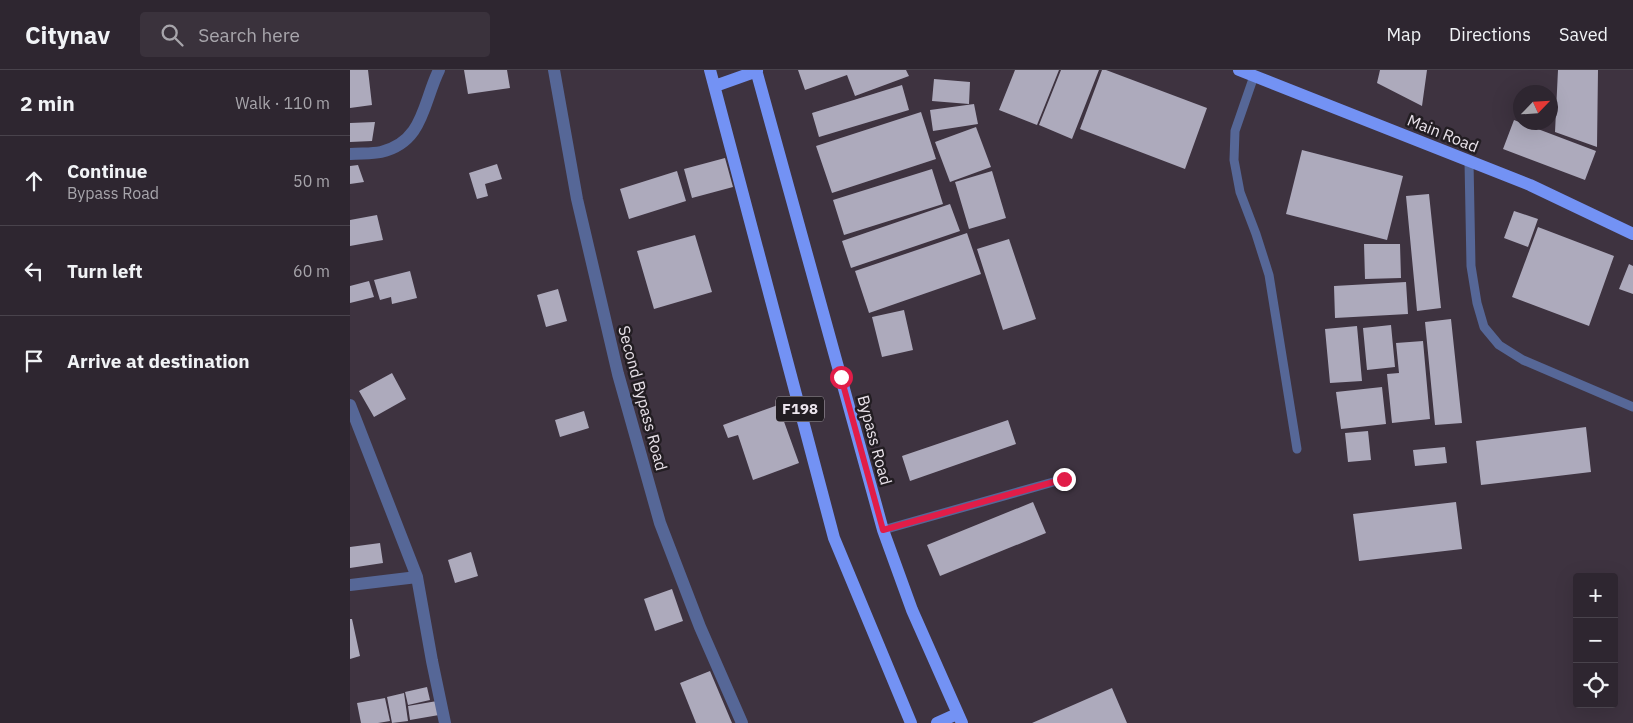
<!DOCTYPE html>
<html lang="en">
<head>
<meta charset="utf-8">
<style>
	body { margin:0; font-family:"IBM Plex Sans",sans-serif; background:#3a323c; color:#f1f3f6 }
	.controls { position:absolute; right:15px; bottom:15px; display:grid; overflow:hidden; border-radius:5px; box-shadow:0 5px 20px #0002 }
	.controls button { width:45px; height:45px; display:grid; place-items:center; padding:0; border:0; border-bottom:1px solid #49434c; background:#2e2630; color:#f1f3f6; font:25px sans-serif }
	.compass { position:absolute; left:1163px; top:15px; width:45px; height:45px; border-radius:50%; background:#2e2630; box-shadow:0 5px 20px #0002; rotate:65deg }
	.stop { position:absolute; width:15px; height:15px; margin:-11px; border:4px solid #e11d48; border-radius:50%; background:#fff }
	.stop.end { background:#e11d48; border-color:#fff; box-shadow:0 1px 5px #0008 }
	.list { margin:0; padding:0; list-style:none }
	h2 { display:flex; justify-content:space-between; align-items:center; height:65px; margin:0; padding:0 20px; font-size:21px }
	h2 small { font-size:16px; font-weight:400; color:#a7a5ab }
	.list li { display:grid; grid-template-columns:32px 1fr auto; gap:15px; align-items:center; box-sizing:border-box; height:90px; padding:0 20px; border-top:1px solid #49434c }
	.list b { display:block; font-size:19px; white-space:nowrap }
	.list p { margin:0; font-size:16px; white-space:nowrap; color:#a7a5ab }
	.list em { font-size:16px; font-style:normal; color:#a7a5ab }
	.icon { flex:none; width:28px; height:28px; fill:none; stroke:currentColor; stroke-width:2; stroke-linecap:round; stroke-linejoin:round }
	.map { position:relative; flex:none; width:1283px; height:653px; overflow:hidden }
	header { display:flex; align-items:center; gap:30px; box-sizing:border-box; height:70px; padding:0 25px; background:#2e2630; border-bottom:1px solid #49434c }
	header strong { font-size:24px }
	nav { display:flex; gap:28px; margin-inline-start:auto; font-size:18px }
	.search { width:350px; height:45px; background:#3a323c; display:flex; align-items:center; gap:12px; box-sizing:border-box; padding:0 18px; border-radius:5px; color:#a7a5ab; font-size:19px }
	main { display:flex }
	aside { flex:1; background:#2e2630 }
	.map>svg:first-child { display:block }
	.building { fill:#adaabc }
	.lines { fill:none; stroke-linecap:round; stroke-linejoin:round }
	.service { stroke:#566797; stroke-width:9 }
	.minor { stroke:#566797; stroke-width:12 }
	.primary { stroke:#7392f4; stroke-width:12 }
	.route { stroke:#e11d48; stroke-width:6 }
	.labels { text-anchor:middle; stroke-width:5; stroke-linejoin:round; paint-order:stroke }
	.shield { fill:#221d22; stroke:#aea8af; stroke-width:1 }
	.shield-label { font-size:15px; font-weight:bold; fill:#eae3eb }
	.street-label { font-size:16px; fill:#eae3eb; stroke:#221d22 }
</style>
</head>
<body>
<header>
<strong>Citynav</strong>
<div class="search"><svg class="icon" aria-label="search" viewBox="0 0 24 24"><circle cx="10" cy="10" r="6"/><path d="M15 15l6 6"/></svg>Search here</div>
<nav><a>Map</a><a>Directions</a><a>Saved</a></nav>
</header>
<main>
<aside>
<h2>2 min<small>Walk · 110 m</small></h2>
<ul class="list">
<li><svg class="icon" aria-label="ahead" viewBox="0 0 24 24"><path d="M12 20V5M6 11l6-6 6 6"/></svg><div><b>Continue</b><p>Bypass Road</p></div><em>50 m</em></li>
<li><svg class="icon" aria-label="left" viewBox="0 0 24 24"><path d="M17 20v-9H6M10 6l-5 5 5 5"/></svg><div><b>Turn left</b></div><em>60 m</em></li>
<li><svg class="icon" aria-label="arrive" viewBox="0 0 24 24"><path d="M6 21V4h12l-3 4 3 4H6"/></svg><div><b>Arrive at destination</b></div></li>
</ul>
</aside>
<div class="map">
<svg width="1283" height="653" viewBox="0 0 1283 653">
	<rect width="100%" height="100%" fill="#3e3340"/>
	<path class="building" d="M0,0H18L22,35L0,38Z
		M114,0H157L160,18L118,24Z
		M448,0H556L559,6L505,26L497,5L455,20Z
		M665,0H709L687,55L649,40Z
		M711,0H749L722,69L689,55Z
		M752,0H756L857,38L835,99L730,59Z
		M1030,0H1077L1072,36L1027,13Z
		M1208,0H1248L1247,77L1205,62Z
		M584,9L620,12L619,34L582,31Z
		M552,15L559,40L469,67L462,43Z
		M624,34L628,54L583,61L580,40Z
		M571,42L586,89L482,123L466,76Z
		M1164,50L1246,81L1235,110L1153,79Z
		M25,52L22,71L0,72V53Z
		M626,57L641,97L600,112L585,72Z
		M952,80L1053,106L1037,170L936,144Z
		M375,88L383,117L342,128L334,99Z
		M147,94L152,109L135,114L138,126L127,129L119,103Z
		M8,95L14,112L0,114V96Z
		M582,99L593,134L494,165L483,130Z
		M327,101L336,131L279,149L270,119Z
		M642,101L656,148L619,159L605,112Z
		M1079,124L1091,238L1067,241L1056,126Z
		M600,134L610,161L501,198L492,171Z
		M1164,141L1188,149L1178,177L1154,168Z
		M27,145L33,170L0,176V150Z
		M1188,157L1264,186L1239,256L1162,227Z
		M617,163L631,204L519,243L505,201Z
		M345,165L362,222L304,239L287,181Z
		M659,169L686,249L653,260L627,179Z
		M1014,174H1050L1051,208L1015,209Z
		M1279,194L1283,196V224L1269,219Z
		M60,201L67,228L42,234L41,227L30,230L24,210Z
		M19,211L24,227L0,233V216Z
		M1056,212L1058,244L985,248L984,216Z
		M208,219L217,251L196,257L187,225Z
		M554,240L563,280L532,287L522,247Z
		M1101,249L1112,353L1085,355L1075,252Z
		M1041,255L1045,297L1017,300L1013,258Z
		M1007,256L1012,311L980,313L975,259Z
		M1073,271L1080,349L1042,353L1037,304L1049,303L1046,273Z
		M42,303L56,329L24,347L9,321Z
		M1032,317L1036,354L991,359L986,322Z
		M428,335L449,393L403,410L388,365L378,368L373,355Z
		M234,341L239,358L210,367L205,350Z
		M658,350L666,374L560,411L552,386Z
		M1236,357L1241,402L1131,415L1126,371Z
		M1018,361L1021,390L998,392L995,363Z
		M1095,377L1097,393L1065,396L1063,380Z
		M683,432L696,463L590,506L577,475Z
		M1106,432L1112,479L1009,491L1003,444Z
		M30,473L33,493L0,498V477Z
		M121,482L128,506L105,513L98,490Z
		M322,519L333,551L305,561L294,529Z
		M0,549H2L10,586L0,589Z
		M360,601L382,653H346L330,613Z
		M77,617L80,630L58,635L55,622Z
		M762,618L777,653H682Z
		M54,623L58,651L42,653L37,627Z
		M35,628L40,651L28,653H11L7,633Z
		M87,631L89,645L60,650L58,636Z"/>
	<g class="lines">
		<path class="service" d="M904,6L885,61L884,90L890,122L906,164L919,205L947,379
			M1119,91L1121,196L1127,233L1134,257L1149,275L1173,290L1283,337
			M533,460L714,409"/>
		<path class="minor" d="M204,0L227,129L268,304L310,453L350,557L392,653
			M0,84C10,83 22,84 31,82C74,72 73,32 89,0
			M0,335L67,507L82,591L95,653
			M0,515L67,507"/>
		<path class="primary" d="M360,0L484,468L561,653
			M406,0L533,460L562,540L612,653
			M889,0L1180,115L1283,164
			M365,16L407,1
			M587,653L607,644"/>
	</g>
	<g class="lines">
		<path class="route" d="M491,307L533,460L714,409"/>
	</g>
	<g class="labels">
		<rect class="shield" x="426" y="326.5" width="48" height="25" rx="4"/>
		<g class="shield-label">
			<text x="450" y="344">F198</text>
		</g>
		<g class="street-label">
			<text transform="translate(1093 63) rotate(22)" y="6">Main Road</text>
			<text transform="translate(293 328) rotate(75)" y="6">Second Bypass Road</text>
			<text transform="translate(525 370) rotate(75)" y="6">Bypass Road</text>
		</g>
	</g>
</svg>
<div class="controls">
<button>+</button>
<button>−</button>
<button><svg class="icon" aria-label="locate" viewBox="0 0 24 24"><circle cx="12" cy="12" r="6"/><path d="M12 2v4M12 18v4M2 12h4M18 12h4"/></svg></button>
</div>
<svg class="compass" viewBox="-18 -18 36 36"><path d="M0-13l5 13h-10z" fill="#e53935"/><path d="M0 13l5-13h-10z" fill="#a7a5ab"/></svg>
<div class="stop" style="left:491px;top:307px"></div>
<div class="stop end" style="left:714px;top:409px"></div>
</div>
</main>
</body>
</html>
